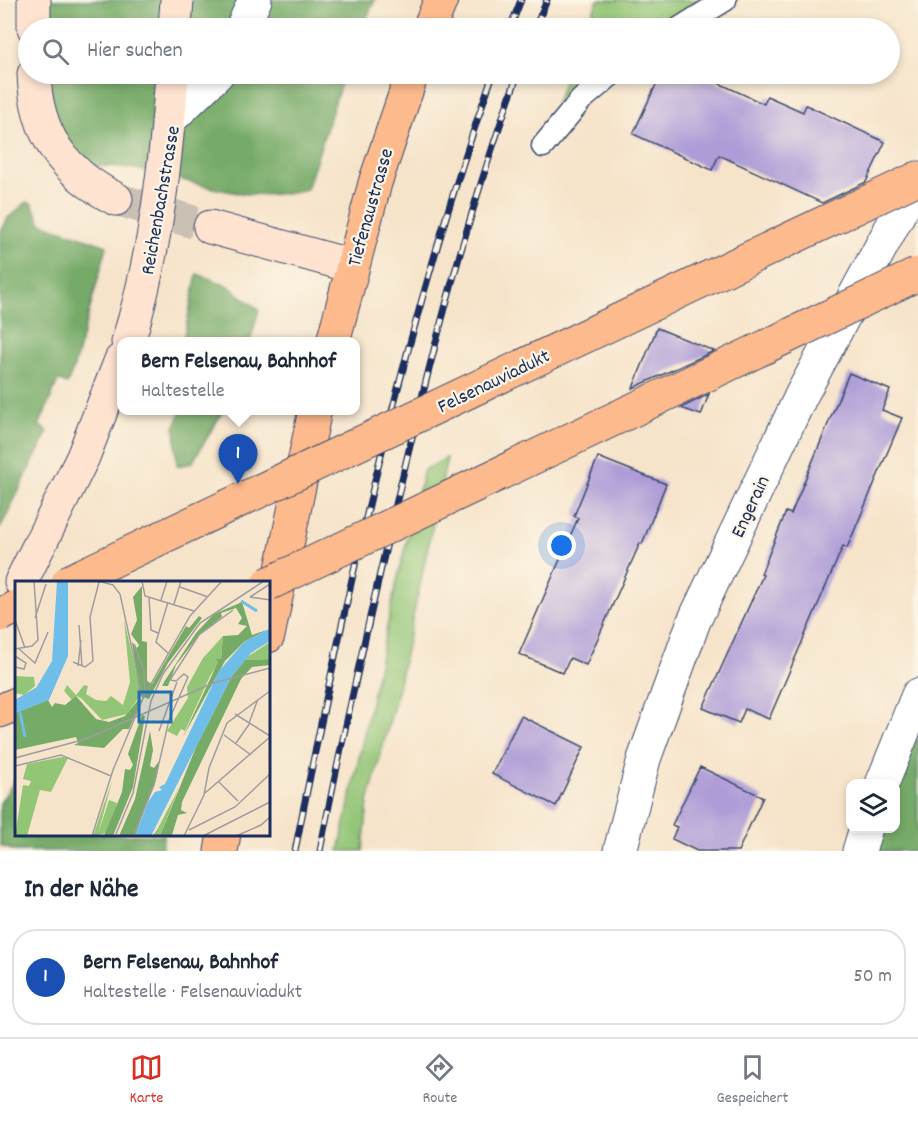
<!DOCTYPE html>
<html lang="de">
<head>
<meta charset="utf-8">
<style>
	body { margin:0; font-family:Dekko,sans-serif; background:#f6f6f7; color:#1f2937 }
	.controls { position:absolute; right:18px; bottom:18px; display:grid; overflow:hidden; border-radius:12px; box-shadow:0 3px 9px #0003 }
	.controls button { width:54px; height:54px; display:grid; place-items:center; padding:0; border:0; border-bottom:2px solid #e0e1e3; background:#fff; color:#1f2937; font:30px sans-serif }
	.you { position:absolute; left:562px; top:546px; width:21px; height:21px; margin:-15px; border:4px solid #fff; border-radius:50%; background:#1a73e8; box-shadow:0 0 0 9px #1a73e833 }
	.badge { display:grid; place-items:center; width:39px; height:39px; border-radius:50%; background:#d93025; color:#fff; font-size:20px; font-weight:700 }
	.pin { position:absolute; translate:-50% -50px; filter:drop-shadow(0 2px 3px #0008) }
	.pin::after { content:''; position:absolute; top:32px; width:21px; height:18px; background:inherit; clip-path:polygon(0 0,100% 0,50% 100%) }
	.popup { position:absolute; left:117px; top:337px; width:243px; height:78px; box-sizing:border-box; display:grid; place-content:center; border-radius:12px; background:#fff; filter:drop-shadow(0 2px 4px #0005); font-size:20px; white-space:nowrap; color:#747a83 }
	.popup b { font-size:22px; color:#1f2937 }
	.popup::after { content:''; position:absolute; left:50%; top:100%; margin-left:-12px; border:12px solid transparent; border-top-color:#fff }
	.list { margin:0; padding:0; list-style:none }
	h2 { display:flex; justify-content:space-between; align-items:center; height:78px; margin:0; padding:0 24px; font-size:26px }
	h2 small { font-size:20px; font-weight:400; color:#747a83 }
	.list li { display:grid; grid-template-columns:39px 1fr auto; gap:18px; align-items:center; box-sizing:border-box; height:96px; margin:0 12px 12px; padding:0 12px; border:2px solid #e0e1e3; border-radius:24px }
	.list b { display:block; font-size:22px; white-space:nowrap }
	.list p { margin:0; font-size:20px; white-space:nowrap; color:#747a83 }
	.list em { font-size:20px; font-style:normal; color:#747a83 }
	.icon { flex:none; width:33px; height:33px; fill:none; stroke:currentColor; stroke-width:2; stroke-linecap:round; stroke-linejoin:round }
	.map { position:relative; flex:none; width:918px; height:851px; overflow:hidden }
	.search { position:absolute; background:#fff; box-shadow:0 3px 9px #0003; left:18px; right:18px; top:18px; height:66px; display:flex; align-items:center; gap:15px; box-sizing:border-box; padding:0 21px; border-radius:33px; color:#747a83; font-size:22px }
	.sheet { height:186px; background:#fff }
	nav { display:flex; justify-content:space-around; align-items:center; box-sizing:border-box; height:84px; border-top:2px solid #e0e1e3; background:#fff; font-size:16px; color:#747a83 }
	nav a { display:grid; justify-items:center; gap:3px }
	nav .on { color:#d93025 }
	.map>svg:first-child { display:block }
	.green { fill:#93c576; stroke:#577a6a; stroke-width:1.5 }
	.forest { fill:#76aa67; stroke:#486c62; stroke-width:1.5 }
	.building { fill:#ad9cd7 }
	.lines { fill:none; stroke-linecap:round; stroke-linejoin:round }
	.secondary-tunnel { stroke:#cac0b4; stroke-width:33; stroke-dasharray:33 16; stroke-linecap:butt }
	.lane-casing { stroke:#3c4a6e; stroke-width:25 }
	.street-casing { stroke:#3c4a6e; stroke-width:35 }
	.secondary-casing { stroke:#3c4a6e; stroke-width:35 }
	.primary-casing { stroke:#3c4a6e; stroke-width:35 }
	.highway-casing { stroke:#3c4a6e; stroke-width:35 }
	.lane { stroke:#fff; stroke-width:22 }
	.street { stroke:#fff; stroke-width:33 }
	.secondary { stroke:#fee3d1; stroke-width:33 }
	.primary { stroke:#fcba8d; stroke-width:33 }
	.highway { stroke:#fcba8d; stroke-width:33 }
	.rail-casing { stroke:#1b2f5e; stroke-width:7 }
	.rail { stroke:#fcf5e5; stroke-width:4.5; stroke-dasharray:14; stroke-linecap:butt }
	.highway-bridge-casing { stroke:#3c4a6e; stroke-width:35; stroke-linecap:butt }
	.highway-bridge { stroke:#fcba8d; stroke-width:33 }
	.labels { text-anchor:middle; stroke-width:4.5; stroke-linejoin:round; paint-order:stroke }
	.street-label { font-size:20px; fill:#1b2f5e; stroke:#fcf5e5 }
	.inset-river { fill:none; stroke:#6ebee9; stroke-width:3 }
	.inset-road { fill:none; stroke:#9e9c9f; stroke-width:1.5 }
	.view { fill:#1f6fb2; fill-opacity:0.15; stroke:#1f6fb2; stroke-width:3 }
	.inset-edge { fill:none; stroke:#1b2f5e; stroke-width:3 }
</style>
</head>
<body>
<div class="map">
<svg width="918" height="851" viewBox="0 0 918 851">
	<rect width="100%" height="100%" fill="#fcf5e5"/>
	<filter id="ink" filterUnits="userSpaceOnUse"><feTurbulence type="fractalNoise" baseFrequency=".0167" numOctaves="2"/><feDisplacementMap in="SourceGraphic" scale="12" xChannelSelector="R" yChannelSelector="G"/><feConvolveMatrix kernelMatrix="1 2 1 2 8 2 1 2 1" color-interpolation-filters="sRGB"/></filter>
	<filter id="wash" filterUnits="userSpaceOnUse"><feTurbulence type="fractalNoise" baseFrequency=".008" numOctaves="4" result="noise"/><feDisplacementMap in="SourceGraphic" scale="24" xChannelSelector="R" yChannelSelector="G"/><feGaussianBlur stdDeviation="1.35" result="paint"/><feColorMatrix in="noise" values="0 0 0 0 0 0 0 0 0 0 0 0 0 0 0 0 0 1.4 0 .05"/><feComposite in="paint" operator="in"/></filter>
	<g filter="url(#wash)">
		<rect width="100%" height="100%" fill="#f6e4ca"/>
		<path class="green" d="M598,0H705L660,28H586Z
			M567,74H594L559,107L556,103Z
			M447,458L395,701L368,802L363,851H339L396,585L424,470Z"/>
		<path class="forest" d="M35,0H375L362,28H35Z
			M35,74H344L307,189C233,208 190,174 121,167C104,165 86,167 70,167Z
			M27,202L32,204L41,223L107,246L74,367L67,384L58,380L39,426L48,431L0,529V233L8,218Z
			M197,274L227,285L259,310L250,341H183Z
			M181,411H223L192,463L177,466L175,427Z
			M918,699V851H861L867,829L896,828V784Z
			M16,778V834L164,835L161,851H14L0,845V803Z"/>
		<g id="blocks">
			<path class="building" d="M661,74H699L764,104L767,96L803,112L806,105L885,142L866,182L822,203L719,155L712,170L633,134Z
				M657,328L714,351L633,388Z
				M849,373L890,390L882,410L902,418L847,548L843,546L769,719L745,709L739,723L703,708L763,575L761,574L786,512L791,514Z
				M709,394L701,415L681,408Z
				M598,457L666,484L642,544L640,543L586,665L570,658L563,673L519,654L578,518L574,516Z
				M521,716L584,747L556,806L492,774Z
				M700,767L763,797L738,851H697L672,839L677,827L672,825Z"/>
		</g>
	</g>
	<g filter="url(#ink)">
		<use href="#blocks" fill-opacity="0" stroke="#3c4a6e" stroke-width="1.5"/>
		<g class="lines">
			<path class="secondary-tunnel" d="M116,199L210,227"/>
			<g class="lane-casing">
				<path id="lane" d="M680,28L725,0
					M543,146L581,100L612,74"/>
			</g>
			<g class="street-casing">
				<path id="street" d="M242,28L255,0
					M168,121L217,74
					M882,784L918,695
					M620,851L644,759L694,621L802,394L918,178
					M859,851L866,828"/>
			</g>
			<g class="secondary-casing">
				<path id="secondary" d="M34,28V0
					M175,28L177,0
					M34,74C36,134 63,172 116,199
					M210,227L352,266
					M128,342C155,255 166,164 172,74
					M21,582L83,457L121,360"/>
			</g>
			<g class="primary-casing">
				<path id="primary" d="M429,28L441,0
					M333,342L375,183L412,74
					M268,636L315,410
					M221,851L224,834"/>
			</g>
			<g class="highway-casing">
				<path id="highway" d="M0,711L16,704"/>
			</g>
			<use href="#lane" class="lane"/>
			<use href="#street" class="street"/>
			<use href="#secondary" class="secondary"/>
			<use href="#primary" class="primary"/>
			<use href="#highway" class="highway"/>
			<g class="rail-casing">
				<path id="rail" d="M510,28L521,0
					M535,28L547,0
					M295,851C347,589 404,326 493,74
					M320,851C344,728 372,606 401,483C434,345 469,208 518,74"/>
			</g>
			<use href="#rail" class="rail"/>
			<g class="highway-bridge-casing">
				<path id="highway-bridge" d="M68,582L918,178
					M268,584L918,274
					M0,615L16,607"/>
			</g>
			<use href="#highway-bridge" class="highway-bridge"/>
		</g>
	</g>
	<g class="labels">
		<g class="street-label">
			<text transform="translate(159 200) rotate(-80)" y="7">Reichenbachstrasse</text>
			<text transform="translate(369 207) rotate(-74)" y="7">Tiefenaustrasse</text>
			<text transform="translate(493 380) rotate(-26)" y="7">Felsenauviadukt</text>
			<text transform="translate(749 506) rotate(-65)" y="7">Engerain</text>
		</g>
	</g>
	<g transform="translate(15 581)">
		<rect width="255" height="255" fill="#f6e4ca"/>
		<path d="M109,39L124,102V116L112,133L87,139L66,117L61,115L57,119L49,110L52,104L61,114L69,104L73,105L71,113L81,119L91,120L96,115L108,124L115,101ZM208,55L206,78L195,95L170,150L166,148L162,155L152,150L173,117L172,106L188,77ZM255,61V78L230,79L232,76ZM0,95L19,96L20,105L10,113L22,106L15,113L0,119L9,114L0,112ZM47,176L53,177L36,211L25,209L12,255H0L8,204L14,205L16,200L8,198L12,183ZM97,200L83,253L94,219L102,222L101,226L91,252L78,255ZM163,209L145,255H137L142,249Z" fill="#93c576"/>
		<path d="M127,5V60L132,61V100L137,103L171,45L174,47L184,35L187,37L153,82L134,118L125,115L117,61L122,67L124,64L116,53L122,39L118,16ZM227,21L237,54L255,48L230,60L210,80L168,156L203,81L201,78H206L208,55L223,54L232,45L223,43L227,37L221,27L206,32L207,36L185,53L161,84L153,105H147L149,101L181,52L199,33ZM255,78V84L237,86L226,98L167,221L166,229L172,232L163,234L157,254L145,255L181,166L217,95L230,79ZM61,115L81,138L94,141L110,135L124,118L127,119L114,148H108L89,167L59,164L63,162L61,156L0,169V132L33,119L37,126L40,122L50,124ZM127,134L130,135L118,206L98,255H89L107,211L110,188L115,189L118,184L113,173ZM135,150L138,169L135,185L139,187L144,180L142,195L120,255H104L120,218Z" fill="#76aa67"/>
		<path d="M42,0H53V75L34,119L0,132V119L21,107L37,80ZM255,48V60L236,72L217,95L136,255H120L133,221L140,211L147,209L144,206L150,203L204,90L230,60Z" fill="#6ebee9"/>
		<path class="inset-river" d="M226,20L242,30M5,131L10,156"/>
		<path class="inset-road" d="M83,0L98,4L105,13L128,118M127,0L130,15L179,30M165,6L193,16M134,16L136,49L143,52M235,16L255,3M235,16L255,19M146,19L152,0M153,21L141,61L154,73M159,23L166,0M20,37L31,3M0,39L10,67M64,44L67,85M119,63L129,89L130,114M0,68L17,65L23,59L19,0M4,68L20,82L33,51M0,75L11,82L9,88L0,86M58,81L70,86L78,80L75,36L84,1M63,85L66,59M161,100L155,99L184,54L218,29M220,133L255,155M234,142L243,118M144,150L162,101M209,154L236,174M221,162L235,142M0,177L71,158L198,102L255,87M0,185L46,174L96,195M204,201L223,220M190,212L255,156M174,249L220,226L255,193M101,253L118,212L136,120L148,93L185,42L249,0M77,255L98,189L129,115L175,35L207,0M118,255L139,204L154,139L173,96L169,93L161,100M169,255L189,214L194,187L212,142L255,110M188,255L255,221M221,255L246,244L255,236"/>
		<path class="view" d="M124,111H156V141H124Z"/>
		<rect width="255" height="255" class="inset-edge"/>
	</g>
</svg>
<div class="controls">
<button><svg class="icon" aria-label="layers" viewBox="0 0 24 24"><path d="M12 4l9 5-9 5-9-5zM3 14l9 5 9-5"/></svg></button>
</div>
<div class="you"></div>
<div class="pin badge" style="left:238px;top:484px;background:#1a4fb4">1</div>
<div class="popup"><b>Bern Felsenau, Bahnhof</b>Haltestelle</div>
<div class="search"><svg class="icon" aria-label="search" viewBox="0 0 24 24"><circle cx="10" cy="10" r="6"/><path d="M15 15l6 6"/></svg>Hier suchen</div>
</div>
<section class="sheet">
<h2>In der Nähe<small></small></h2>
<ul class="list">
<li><span class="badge" style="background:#1a4fb4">1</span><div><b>Bern Felsenau, Bahnhof</b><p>Haltestelle · Felsenauviadukt</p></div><em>50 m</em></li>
</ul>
</section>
<nav>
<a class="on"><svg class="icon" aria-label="map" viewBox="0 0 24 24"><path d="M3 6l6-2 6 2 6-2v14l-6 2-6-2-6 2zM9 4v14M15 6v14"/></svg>Karte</a>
<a><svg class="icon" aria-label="directions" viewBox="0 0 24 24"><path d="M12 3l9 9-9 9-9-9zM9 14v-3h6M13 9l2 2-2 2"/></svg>Route</a>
<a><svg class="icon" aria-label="saved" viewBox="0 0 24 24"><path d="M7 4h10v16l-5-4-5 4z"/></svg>Gespeichert</a>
</nav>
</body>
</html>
